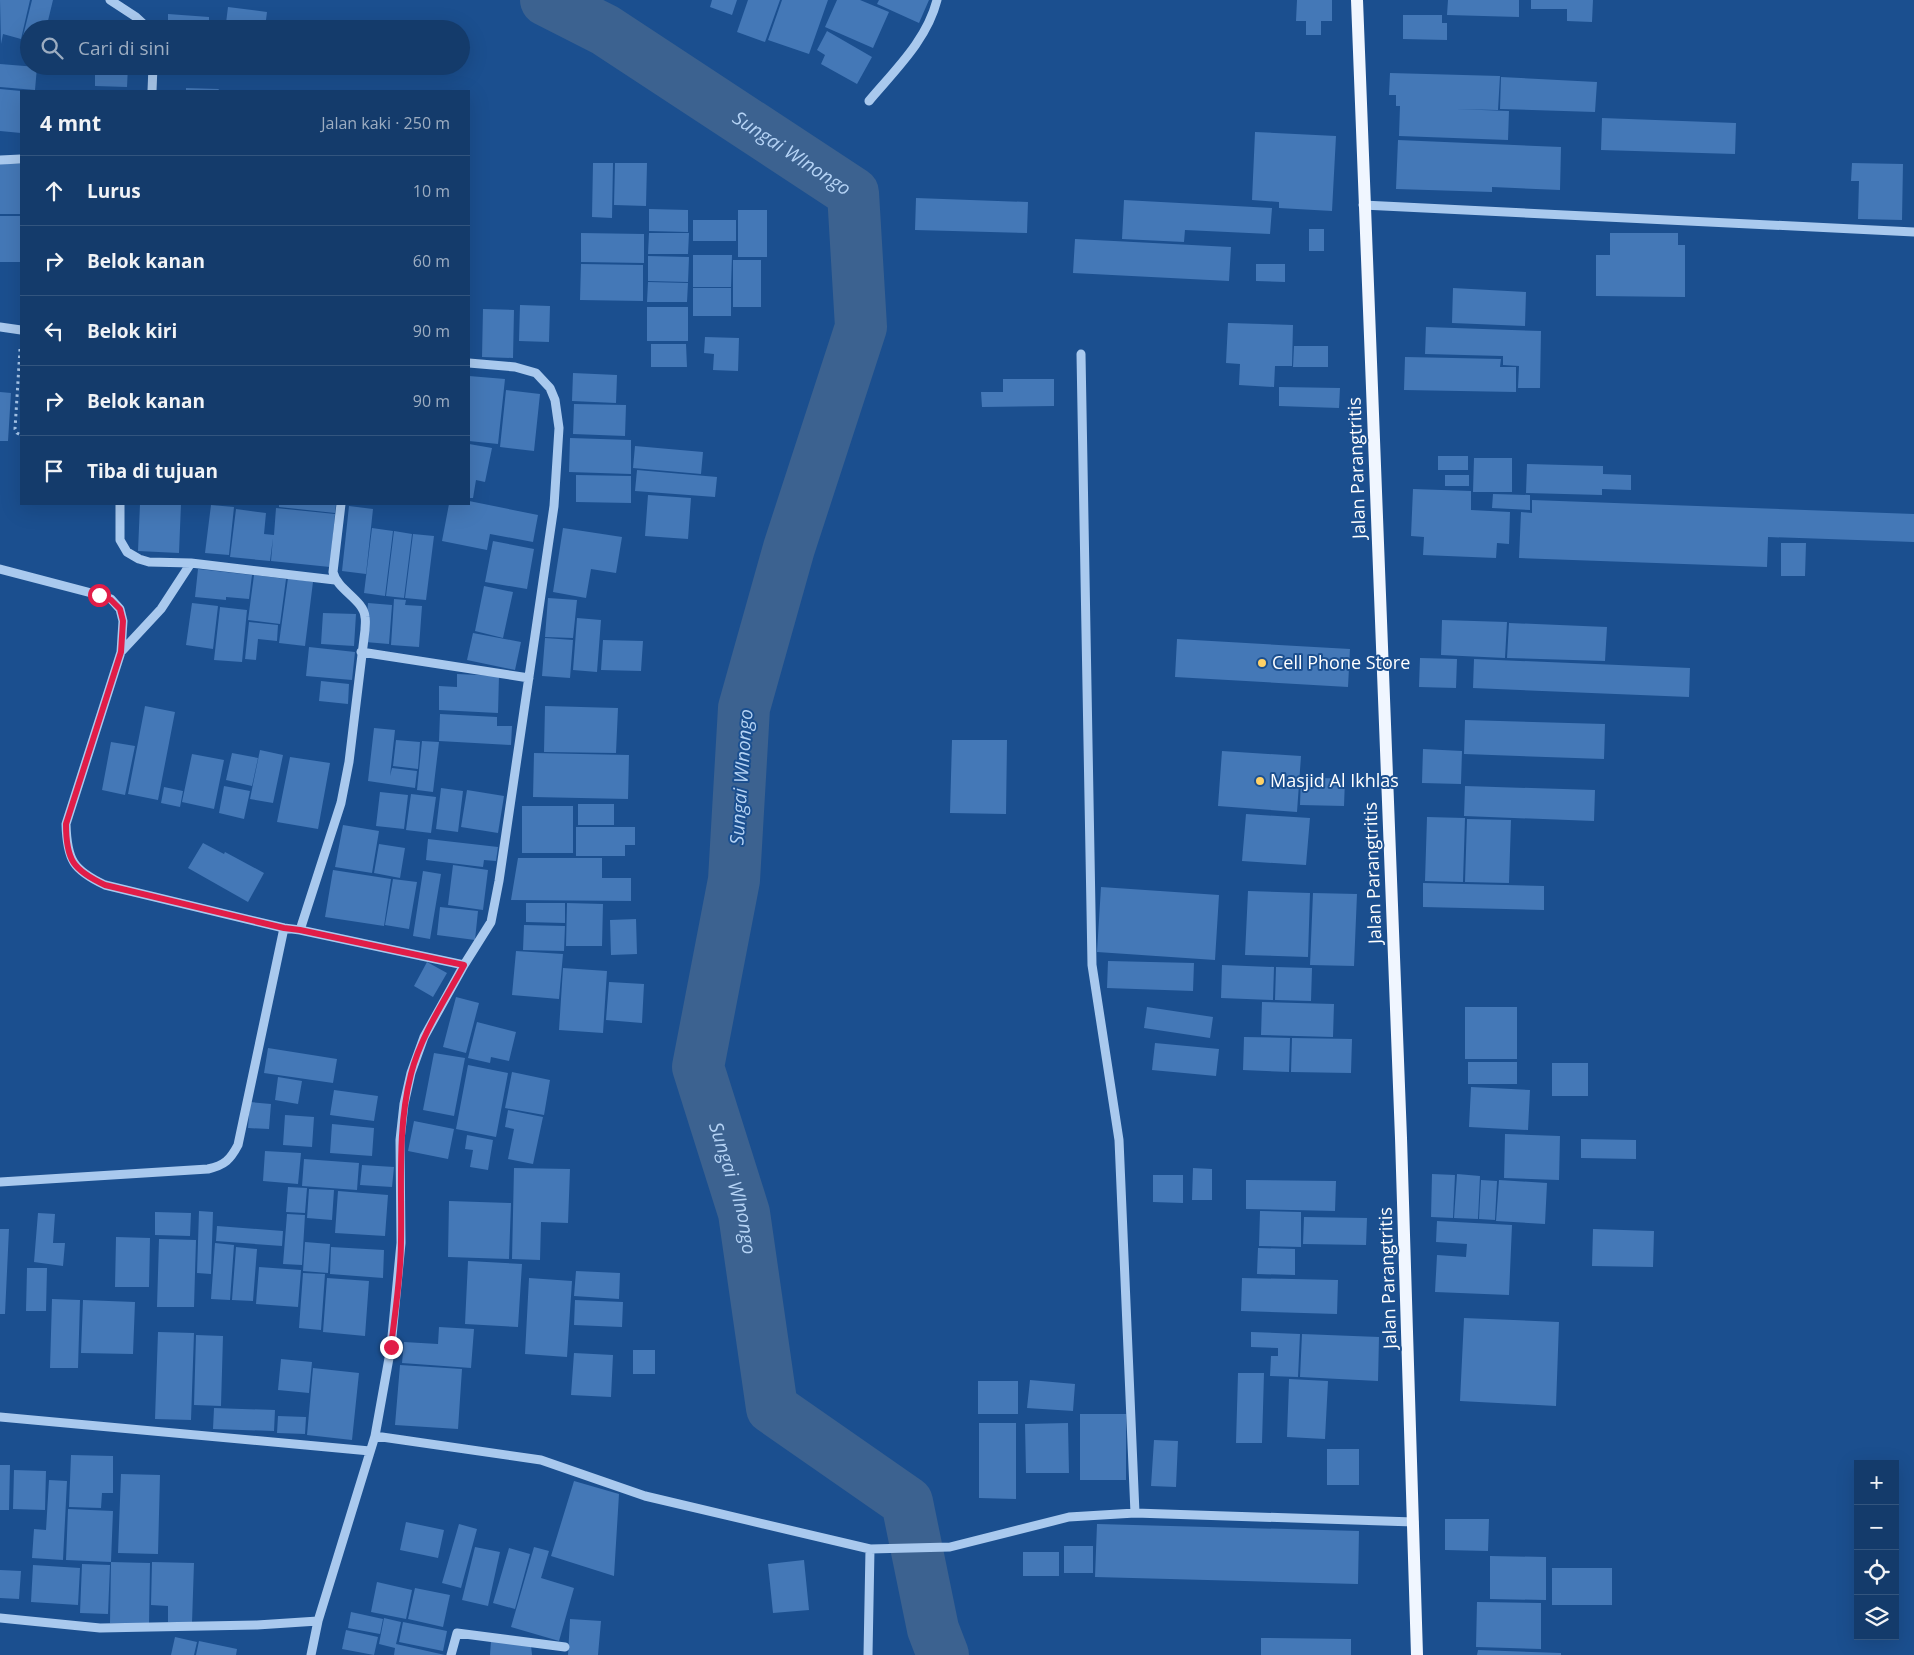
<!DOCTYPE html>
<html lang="id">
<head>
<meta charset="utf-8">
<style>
	body { margin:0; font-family:"Open Sans",sans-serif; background:#214673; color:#f1f3f6 }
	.controls { position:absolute; right:15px; bottom:15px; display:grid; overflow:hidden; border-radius:0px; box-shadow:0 5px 20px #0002 }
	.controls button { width:45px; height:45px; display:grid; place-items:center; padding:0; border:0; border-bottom:1px solid #33557e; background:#143b6b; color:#f1f3f6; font:25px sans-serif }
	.stop { position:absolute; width:15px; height:15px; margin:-11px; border:4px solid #e11d48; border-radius:50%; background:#fff }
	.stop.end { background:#e11d48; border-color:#fff; box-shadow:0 1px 5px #0008 }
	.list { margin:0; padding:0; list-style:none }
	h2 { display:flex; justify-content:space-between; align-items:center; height:65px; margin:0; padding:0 20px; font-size:21px }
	h2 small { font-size:16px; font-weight:400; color:#9dadc1 }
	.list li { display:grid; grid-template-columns:32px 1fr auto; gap:15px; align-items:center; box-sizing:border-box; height:70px; padding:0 20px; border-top:1px solid #33557e }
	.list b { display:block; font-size:19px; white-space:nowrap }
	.list em { font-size:16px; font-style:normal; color:#9dadc1 }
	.icon { flex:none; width:28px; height:28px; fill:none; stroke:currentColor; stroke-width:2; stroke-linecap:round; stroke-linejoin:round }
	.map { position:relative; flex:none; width:1914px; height:1655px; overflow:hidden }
	.search { position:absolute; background:#143b6b; box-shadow:0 5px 20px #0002; left:20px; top:20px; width:450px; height:55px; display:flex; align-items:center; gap:12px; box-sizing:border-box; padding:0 18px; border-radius:28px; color:#9dadc1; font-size:19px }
	.panel { position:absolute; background:#143b6b; box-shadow:0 5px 20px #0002; left:20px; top:90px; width:450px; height:415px; border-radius:0px }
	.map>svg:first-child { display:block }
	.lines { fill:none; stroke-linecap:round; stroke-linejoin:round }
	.river { stroke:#3c6290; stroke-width:52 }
	.building { fill:#4478b7 }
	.path { stroke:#a9c9ee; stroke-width:3; stroke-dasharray:2.5 4; stroke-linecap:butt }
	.minor { stroke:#a9c9ee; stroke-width:9 }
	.major { stroke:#f0f6ff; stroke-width:12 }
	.route { stroke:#e11d48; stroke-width:6 }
	.poi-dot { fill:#ffd166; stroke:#1b4f8f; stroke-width:2 }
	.labels { text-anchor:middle; stroke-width:4; stroke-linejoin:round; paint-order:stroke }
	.street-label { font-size:18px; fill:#fff; stroke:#1b4f8f }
	.poi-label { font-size:18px; fill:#fff; stroke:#1b4f8f; text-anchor:start }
	.water-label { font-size:19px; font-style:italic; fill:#b5d3f5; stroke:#1b4f8f }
</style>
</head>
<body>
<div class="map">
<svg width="1914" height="1655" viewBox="0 0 1914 1655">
	<rect width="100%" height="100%" fill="#1b4f8f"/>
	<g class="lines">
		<path class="river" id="s1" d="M546,0L605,30L853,193L861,327L789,548L744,708L734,880L698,1067L744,1213L772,1408L907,1502L933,1629L943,1655"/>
	</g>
	<path class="building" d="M0,0H30L21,39L3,34L1,44Z
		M32,0H53L46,29H29V41L22,40Z
		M712,0H737L732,15L710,7Z
		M748,0H780L765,42L737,32Z
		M782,0H828L809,54L768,40Z
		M837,0H860L889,12L873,48L825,27Z
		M879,0H929L919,23L877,4Z
		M1297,0H1332V21H1321V35H1306V21H1296Z
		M1448,0H1519V17L1447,15Z
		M1531,0H1593L1592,22L1567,21V9H1531Z
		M228,7L267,12L265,28L226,23Z
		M168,14L209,17V29H168Z
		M1403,15H1442V23H1447V40L1403,39Z
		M827,31L872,57L857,84L821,64L825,55L817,50Z
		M0,64L37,67L35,90L0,87Z
		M95,66H128L127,87L95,86Z
		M1390,73L1500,76L1498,110L1455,109L1509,111L1508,140L1399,136L1400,106H1396V95H1389Z
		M1501,77L1597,82L1595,112L1500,109Z
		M186,88L219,89L218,91H186Z
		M0,89L21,91V133L0,131Z
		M1602,118L1736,123L1735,154L1601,150Z
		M1255,132L1336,136L1332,211L1279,208V202L1252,200Z
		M1398,140L1561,147L1560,190L1492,187V192L1396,189Z
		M593,163H613L612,218L592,217Z
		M615,163H647L646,206L614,205Z
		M1852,163L1903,164L1902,220L1858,219L1859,181H1851Z
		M0,164H21V214H0Z
		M916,198L1028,202L1027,233L915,230Z
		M1124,200L1272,208L1270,234L1185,230L1184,242L1122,239Z
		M649,209L688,210V232L649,231Z
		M738,210H767V257H738Z
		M0,216H21V262H0Z
		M693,220H736V241H693Z
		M1309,229H1324V251H1309Z
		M581,233L644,234V263L581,262Z
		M649,233H689L688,254H648Z
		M1610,233H1678V245H1685V297L1596,296V255H1610Z
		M1075,239L1231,247L1229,281L1073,273Z
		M693,255H732L731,287H693Z
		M648,256L689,257L688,282L648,281Z
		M733,260H761V307H733Z
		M581,264L643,265V301L580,300Z
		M1256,264H1285V282L1256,281Z
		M648,282L688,283L687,302H647Z
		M693,288H731V316H693Z
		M1453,288L1526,292L1525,326L1452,323Z
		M520,305L550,306L549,342L519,341Z
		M647,307H688V341H647Z
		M483,309L514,310L513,358L482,357Z
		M1228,323L1293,325L1292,366H1275L1274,387L1239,385L1240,364L1226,363Z
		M1426,327L1541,331L1540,388H1518L1519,366L1503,365V356L1425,354Z
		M705,337L739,338L738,371L713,370L714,354L704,353Z
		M651,344H686L687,367H651Z
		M1294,346H1328V367H1293Z
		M1405,357L1501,359L1500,367H1516V392L1404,390Z
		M573,373L617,375L616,403L572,401Z
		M469,376L505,379L498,444L469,441Z
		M1003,379H1054V406L982,407L981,392H1003Z
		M1279,387L1340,388L1339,408L1279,406Z
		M506,390L540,394L534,451L500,447Z
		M0,392L11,393L8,441H0Z
		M574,404L626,405L625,436L573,434Z
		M570,438L631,440V474L569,472Z
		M469,444L492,448L485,482L476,480L473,498H469Z
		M635,446L703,452L701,474L633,468Z
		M1438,456H1468V470H1438Z
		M1474,458H1512V492H1473Z
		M1527,464L1603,466V474L1631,475V490L1602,489V495L1526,493Z
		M637,470L717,477L715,497L635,491Z
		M576,475L631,476V503L576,502Z
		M1445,475H1469V486H1445Z
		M1413,489L1471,491V510L1510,512L1509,544L1497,543L1496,558L1423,555L1424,537L1411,536Z
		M1493,494L1530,495V510L1492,508Z
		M648,495L691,498L688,539L645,536Z
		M1532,500L1914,514V542L1768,537L1767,567L1519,558L1521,512L1532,513Z
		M469,501L538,515L533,542L490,534L487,550L442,541L449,504H469Z
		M140,504H181L179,553L138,551Z
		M279,504H336L335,513L279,507Z
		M211,505L234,507L229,555L205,553Z
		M349,506L373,509L366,574L342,571Z
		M276,508L335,514L330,567L271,561L273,538L270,561L230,557L236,509L266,513L264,534L274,535Z
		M372,528L393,531L385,596L364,593Z
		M563,528L622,537L616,573L591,569L586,598L553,592Z
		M394,531L412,534L404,598L386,596Z
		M413,534L434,536L426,600L405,598Z
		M493,541L534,549L527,589L485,582Z
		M1781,543H1806L1805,576H1781Z
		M198,569L252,575L249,599L226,597V600L195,597Z
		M254,575L286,579L280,624L248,620Z
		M288,578L313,582L305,646L279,643Z
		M484,586L513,592L503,638L475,631Z
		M548,598L577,600L573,638L545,637Z
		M394,599L406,600L405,605L422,606L419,647L391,645Z
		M192,603L218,606L213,649L186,645Z
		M368,603L392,605L389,644L365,642Z
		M220,607L247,610L242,662L214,660Z
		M323,613L356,614L354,646L321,644Z
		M577,618L601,620L597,672L573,670Z
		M1442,620L1507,622L1505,658L1441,655Z
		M249,622L278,625L277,641L258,639L256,660L245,659Z
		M1509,623L1607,627L1605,661L1507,658Z
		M473,633L521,642L515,670L467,660Z
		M545,638L573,640L570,678L542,676Z
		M1177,639L1350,649L1348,687L1175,677Z
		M603,640L643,641L641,671L601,670Z
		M309,647L355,652L352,680L306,676Z
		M1420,658L1457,659L1456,688L1419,687Z
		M1474,659L1690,668L1689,697L1473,688Z
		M457,674L499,676L498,713L439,710V686L457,687Z
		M321,681L349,684L348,704L319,701Z
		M145,706L175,712L158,800L128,794Z
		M545,706L618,708L616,753L544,752Z
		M440,714L497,717V726H512L511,745L439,741Z
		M1465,720L1605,724L1604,759L1464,754Z
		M374,728L395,730L390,776L392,768L417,771L415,788L368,781Z
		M396,740L420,742L418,769L393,766Z
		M952,740H1007L1006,814L950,813Z
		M422,741L439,742L433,792L417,790Z
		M111,742L135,746L125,795L102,790Z
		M1423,749L1462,751L1461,784L1422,783Z
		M260,750L283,755L273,803L250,799Z
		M1222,751L1301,756L1297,812L1218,806Z
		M232,753L258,758L252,786L226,780Z
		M534,753L629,755L628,799L533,797Z
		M192,754L224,760L214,809L182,802Z
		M290,757L330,763L318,829L277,822Z
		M1301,777L1345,779L1344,806L1300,805Z
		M224,786L250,791L244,819L219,813Z
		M1465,786L1595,790L1594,821L1464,816Z
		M164,787L183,791L180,807L161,803Z
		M441,788L463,791L458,832L436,829Z
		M467,790L504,796L498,833L461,827Z
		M380,792L408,795L404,829L376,826Z
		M411,794L436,797L431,833L406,830Z
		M578,804H614V825H578Z
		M522,806H573V853H522Z
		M1246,814L1310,818L1306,865L1242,861Z
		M1427,817L1465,818L1463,882L1425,881Z
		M1467,819L1511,820L1509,883L1465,882Z
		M343,825L379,831L372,873L335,867Z
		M576,827H635V845H625V856H576Z
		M428,839L498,847L496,861L484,860L483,867L426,860Z
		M203,843L224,854L225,852L264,873L248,902L188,868Z
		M379,844L405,848L400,878L374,873Z
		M518,858H602V878H631V901L511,900Z
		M453,865L488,870L483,910L448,905Z
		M333,870L391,879L384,926L325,917Z
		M423,871L441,874L430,939L413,936Z
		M393,879L417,882L409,929L385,925Z
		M1423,883L1544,886V910L1423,907Z
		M1101,887L1219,895L1215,960L1097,952Z
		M1248,891L1310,893L1308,957L1245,955Z
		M1313,893L1357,894L1354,966L1310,965Z
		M526,903H565V923L526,922Z
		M567,903L603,904L602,946H566Z
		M440,907L478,911L475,940L437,935Z
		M636,919L637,954L611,955L610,920Z
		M524,925L565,926L564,951L523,950Z
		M516,951L563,954L559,999L512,995Z
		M1108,961L1194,963L1193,991L1107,988Z
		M427,962L447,973L433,997L414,986Z
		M1222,965L1274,967L1273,1000L1221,998Z
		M1276,967L1312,968L1311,1001L1275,1000Z
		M563,968L607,971L603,1033L559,1030Z
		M609,982L644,984L642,1023L606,1020Z
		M456,997L479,1003L466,1053L443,1047Z
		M1262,1002L1334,1004L1333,1037L1261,1035Z
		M1147,1007L1213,1017L1210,1038L1144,1028Z
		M1465,1007H1517V1059H1465Z
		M477,1022L516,1032L509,1061L491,1057L490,1063L468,1058Z
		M1244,1037L1290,1038L1289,1072L1243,1070Z
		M1292,1038L1352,1039L1351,1073L1291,1072Z
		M1155,1043L1219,1049L1216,1076L1152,1070Z
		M268,1048L337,1059L333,1083L264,1073Z
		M434,1053L465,1058L454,1116L423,1110Z
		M1468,1062H1517V1084H1468Z
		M1552,1063H1588V1096H1552Z
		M468,1065L508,1073L496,1137L456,1129Z
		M512,1072L550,1080L544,1115L505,1108Z
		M278,1077L302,1081L298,1104L275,1100Z
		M1471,1087L1530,1090L1528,1130L1469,1127Z
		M334,1090L378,1096L374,1121L330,1115Z
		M250,1102L271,1104L269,1129L248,1128Z
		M508,1110L543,1117L533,1164L508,1159L514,1129L505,1127Z
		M285,1115L314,1117L312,1147L283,1145Z
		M414,1121L454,1129L448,1159L408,1151Z
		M332,1124L374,1128L372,1156L330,1153Z
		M1505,1134L1560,1136L1559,1180L1504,1178Z
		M467,1135L493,1140L488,1170L470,1167L473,1150L465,1149Z
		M1581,1139L1636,1140V1159L1581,1158Z
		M265,1151L301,1153L298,1184L263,1181Z
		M304,1159L359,1163L357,1190L302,1186Z
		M362,1165L394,1167L392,1187L360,1185Z
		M514,1168L570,1169L568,1223L541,1222L540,1260L512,1259Z
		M1193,1168L1212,1169V1200H1192Z
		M1432,1174L1455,1175L1453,1218L1431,1217Z
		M1457,1174L1480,1176L1478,1219L1454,1218Z
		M1153,1175H1183V1203L1153,1202Z
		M1246,1180L1336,1181L1335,1211L1246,1209Z
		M1481,1180L1497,1181L1495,1220L1479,1219Z
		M1499,1180L1547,1183L1545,1224L1496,1221Z
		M288,1187L307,1188L305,1213L286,1212Z
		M309,1189L334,1190L332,1220L307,1218Z
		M338,1191L388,1195L385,1236L335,1233Z
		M449,1201L511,1203L509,1259L448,1257Z
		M199,1211L213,1212L211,1274L197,1273Z
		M1260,1211L1301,1212V1247L1259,1246Z
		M155,1212L191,1213L190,1236L155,1235Z
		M38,1213L55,1214L53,1243H65L63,1266L34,1262Z
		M287,1214L305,1215L302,1265L283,1264Z
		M1304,1217L1367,1218L1366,1245L1303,1244Z
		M1437,1221L1512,1225L1509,1295L1435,1292L1437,1255L1466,1257L1467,1244L1436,1242Z
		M217,1226L283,1231L282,1246L216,1241Z
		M0,1229H9L5,1314H0Z
		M1593,1229L1654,1231L1653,1267L1592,1266Z
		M116,1237L150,1238L149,1287H115Z
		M159,1239L196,1240L194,1307H157Z
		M305,1242L330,1244L328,1273L303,1271Z
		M215,1243L234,1245L230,1300L211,1299Z
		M236,1247L257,1249L253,1301L232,1300Z
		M331,1247L384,1250L383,1278L330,1274Z
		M1258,1248L1295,1249V1275L1257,1274Z
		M468,1261L522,1264L518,1327L465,1324Z
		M259,1267L301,1270L298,1307L256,1304Z
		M27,1268H47L46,1311H26Z
		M576,1271L620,1273L619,1299L574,1296Z
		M303,1273L325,1274L321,1330L299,1328Z
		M327,1278L369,1281L365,1336L323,1332Z
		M529,1278L572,1281L567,1357L525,1354Z
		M1242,1278L1338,1280L1337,1314L1241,1311Z
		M52,1299L80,1300L78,1368H50Z
		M83,1300L135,1302L133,1354L81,1353Z
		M575,1300L623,1302L622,1327L574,1325Z
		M1464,1318L1559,1322L1556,1406L1460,1401Z
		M439,1327L474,1329L471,1368L402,1363L404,1342L438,1344Z
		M158,1332L194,1333L191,1420L155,1419Z
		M1251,1332L1300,1334L1298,1377L1270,1376L1271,1356H1278V1348L1251,1347Z
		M1302,1334L1379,1337L1378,1381L1300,1377Z
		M196,1335L223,1336L221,1406L194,1405Z
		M633,1350H655V1374H633Z
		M574,1353L613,1355L611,1397L571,1395Z
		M281,1359L312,1362L309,1393L278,1390Z
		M400,1365L462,1369L458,1429L395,1425Z
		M313,1368L359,1373L352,1440L307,1435Z
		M1238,1373H1264L1262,1443H1236Z
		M1289,1379L1328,1381L1325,1439L1287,1437Z
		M1030,1380L1075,1384L1073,1411L1027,1408Z
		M978,1381H1018V1414H978Z
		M214,1408L275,1410L274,1431L213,1429Z
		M1080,1414H1126V1480H1080Z
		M278,1416L306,1417L305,1434L277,1433Z
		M979,1423H1016V1499L979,1498Z
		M1068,1423L1069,1473H1026L1025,1424Z
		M1154,1440L1178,1441L1176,1487L1151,1486Z
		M1327,1449H1359V1485H1327Z
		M71,1455L113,1456V1493H102L101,1508L69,1507Z
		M0,1465H10L9,1510H0Z
		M14,1470L46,1471L45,1510L13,1509Z
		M121,1474L160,1475L158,1554L118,1553Z
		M49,1480L67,1481L63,1560L32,1558L34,1529L46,1530Z
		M574,1481L619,1494L614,1576L551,1556Z
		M68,1509L113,1511L111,1562L66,1560Z
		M1445,1519H1489L1488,1551L1445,1550Z
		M406,1522L444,1530L438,1558L400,1550Z
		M459,1524L477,1529L461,1588L442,1583Z
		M1097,1524L1359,1531L1358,1584L1095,1577Z
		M1064,1546H1093V1573H1064Z
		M475,1547L500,1552L488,1606L462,1600Z
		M534,1547L549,1551L541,1578L574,1588L559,1641L511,1627Z
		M509,1548L530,1554L515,1609L493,1603Z
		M1023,1552H1059V1576H1023Z
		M1490,1556L1546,1557V1600L1490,1599Z
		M804,1560L809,1610L773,1613L768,1564Z
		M111,1562L150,1563L149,1624L110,1623Z
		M152,1562L194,1563L192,1623L168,1622V1606L151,1605Z
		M82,1564L110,1565L108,1614L80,1613Z
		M33,1565L80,1568L78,1605L31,1602Z
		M1552,1568H1612V1605H1552Z
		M0,1570L21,1571L19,1599L0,1598Z
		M377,1582L412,1590L406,1619L371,1612Z
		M415,1588L450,1595L443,1627L408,1619Z
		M1477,1602L1541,1603V1649L1476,1647Z
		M351,1612L383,1619L380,1634L348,1628Z
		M384,1618L401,1622L396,1644L445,1655H394L395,1648L379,1644Z
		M570,1619L601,1621L598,1655H568Z
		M403,1622L447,1631L443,1651L399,1642Z
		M346,1630L378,1637L374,1655L342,1649Z
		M175,1637L197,1642L194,1655H171Z
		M1261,1638L1351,1639V1655H1261Z
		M199,1641L237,1649L236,1655H196Z
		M491,1641L531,1645L532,1655H490Z
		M1478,1650L1561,1653V1655H1477Z"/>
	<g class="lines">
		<path class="path" d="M20,349L15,429L17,433L21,435"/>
		<path class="minor" d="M110,0L136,17L149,29
			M152,91L153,66
			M869,101C895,70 927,40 937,0
			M0,160L21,159
			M1363,205L1914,232
			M0,327L21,330
			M1081,354L1092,965L1119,1140L1135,1513
			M120,504V540L127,552L139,559L149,562L191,563L335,580
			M0,569L99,595L111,599L120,609L123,621L121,652L66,824C67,860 73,870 105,885L284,928L300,930L464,965
			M121,652L161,609L191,563
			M361,652L529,678
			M300,930L341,803L349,762L365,630C365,626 366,621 365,617C364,600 337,590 333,572L341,504
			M0,1182L208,1169C225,1165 230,1160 238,1145L284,928
			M0,1417L370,1451
			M375,1436L541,1460L645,1496L870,1549L950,1547L1069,1517L1135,1513L1414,1522
			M0,1618L100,1628L257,1625L318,1621
			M311,1655L318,1621L375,1436L391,1347L401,1243L400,1140L404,1104L411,1073L424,1037L464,965L491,922L499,881L554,506L559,428L555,400L550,388L536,373L515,367L469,363
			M451,1655L457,1633L565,1647
			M868,1655L870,1549"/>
		<path class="major" d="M1357,0L1401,1138L1417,1655"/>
	</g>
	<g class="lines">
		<path class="route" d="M99,595L111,600L120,609L123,621L121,652L66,824C66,860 73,870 105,885L284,928L300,930L464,965C445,1000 421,1035 411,1074C397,1129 402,1185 401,1241C401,1276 395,1312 391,1347"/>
	</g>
	<g class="poi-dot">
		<circle cx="1262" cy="663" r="5"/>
		<circle cx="1260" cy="781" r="5"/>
	</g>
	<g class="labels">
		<g class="street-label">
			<text transform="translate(1357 468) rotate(-92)" y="6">Jalan Parangtritis</text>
			<text transform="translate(1373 873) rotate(-92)" y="6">Jalan Parangtritis</text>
			<text transform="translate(1388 1278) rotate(-92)" y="6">Jalan Parangtritis</text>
		</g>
		<g class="poi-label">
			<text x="1272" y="669">Cell Phone Store</text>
			<text x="1270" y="787">Masjid Al Ikhlas</text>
		</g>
		<g class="water-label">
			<text dy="7" stroke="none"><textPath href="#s1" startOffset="290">Sungai WInongo</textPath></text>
			<text transform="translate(741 777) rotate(-86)" y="7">Sungai WInongo</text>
			<text dy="7" stroke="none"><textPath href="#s1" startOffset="1385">Sungai WInongo</textPath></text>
		</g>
	</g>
</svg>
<div class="controls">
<button>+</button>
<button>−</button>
<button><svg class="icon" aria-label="locate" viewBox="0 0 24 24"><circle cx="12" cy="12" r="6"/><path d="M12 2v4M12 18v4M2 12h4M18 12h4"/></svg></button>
<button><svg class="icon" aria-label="layers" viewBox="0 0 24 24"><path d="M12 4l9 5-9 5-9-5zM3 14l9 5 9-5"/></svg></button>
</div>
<div class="stop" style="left:99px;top:595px"></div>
<div class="stop end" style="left:391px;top:1347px"></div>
<div class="search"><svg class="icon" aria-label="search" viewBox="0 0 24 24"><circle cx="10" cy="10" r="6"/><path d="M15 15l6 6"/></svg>Cari di sini</div>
<section class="panel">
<h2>4 mnt<small>Jalan kaki · 250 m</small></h2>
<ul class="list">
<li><svg class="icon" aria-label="ahead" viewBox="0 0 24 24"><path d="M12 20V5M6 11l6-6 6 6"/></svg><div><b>Lurus</b></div><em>10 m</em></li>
<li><svg class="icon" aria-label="right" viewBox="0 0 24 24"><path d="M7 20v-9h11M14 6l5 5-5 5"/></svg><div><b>Belok kanan</b></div><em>60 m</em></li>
<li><svg class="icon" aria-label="left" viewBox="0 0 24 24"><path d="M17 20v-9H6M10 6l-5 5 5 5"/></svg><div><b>Belok kiri</b></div><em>90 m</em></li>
<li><svg class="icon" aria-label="right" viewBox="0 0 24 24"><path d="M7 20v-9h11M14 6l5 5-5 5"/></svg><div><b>Belok kanan</b></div><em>90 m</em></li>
<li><svg class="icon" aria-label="arrive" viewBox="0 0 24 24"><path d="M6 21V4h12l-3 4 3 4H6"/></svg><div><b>Tiba di tujuan</b></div></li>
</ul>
</section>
</div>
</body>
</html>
